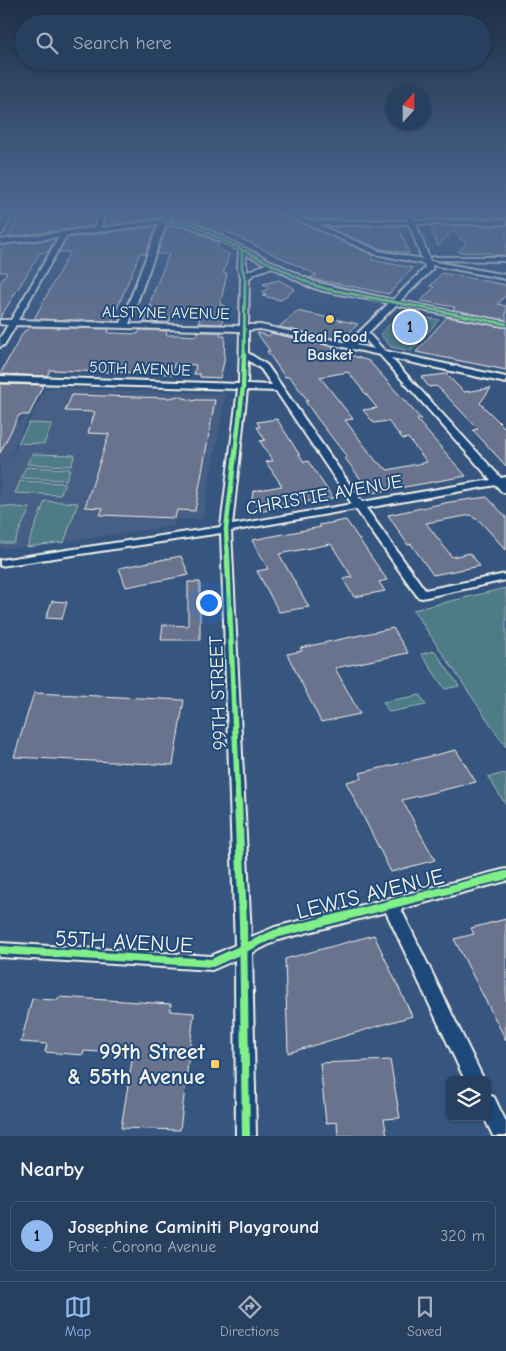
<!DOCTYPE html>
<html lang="en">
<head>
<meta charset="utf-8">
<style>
	body { margin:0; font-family:"Comic Neue",sans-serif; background:#344b69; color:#f1f3f6 }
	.controls { position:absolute; right:15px; bottom:15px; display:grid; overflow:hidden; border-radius:8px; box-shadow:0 1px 4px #0004 }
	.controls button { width:45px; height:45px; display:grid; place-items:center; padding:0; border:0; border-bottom:1px solid #445975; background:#284060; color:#f1f3f6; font:25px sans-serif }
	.compass { position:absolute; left:386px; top:85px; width:45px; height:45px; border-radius:50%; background:#284060; box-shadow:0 1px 4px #0004; rotate:21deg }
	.you { position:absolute; left:208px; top:602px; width:18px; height:18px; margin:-12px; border:4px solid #fff; border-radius:50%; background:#1a73e8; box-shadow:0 0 0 8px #1a73e833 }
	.badge { display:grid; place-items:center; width:32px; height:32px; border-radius:50%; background:#90b9f0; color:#111; font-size:16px; font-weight:700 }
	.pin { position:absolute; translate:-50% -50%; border:2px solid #fff; box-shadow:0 1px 5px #0006 }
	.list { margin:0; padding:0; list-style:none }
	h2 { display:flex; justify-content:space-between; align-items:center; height:65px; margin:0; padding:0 20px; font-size:21px }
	h2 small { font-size:16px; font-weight:400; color:#a5afbd }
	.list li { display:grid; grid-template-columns:32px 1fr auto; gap:15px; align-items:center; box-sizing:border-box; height:70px; margin:0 10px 10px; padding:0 10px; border:1px solid #445975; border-radius:8px }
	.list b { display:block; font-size:19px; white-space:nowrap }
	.list p { margin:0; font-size:16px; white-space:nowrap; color:#a5afbd }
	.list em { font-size:16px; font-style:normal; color:#a5afbd }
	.icon { flex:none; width:28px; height:28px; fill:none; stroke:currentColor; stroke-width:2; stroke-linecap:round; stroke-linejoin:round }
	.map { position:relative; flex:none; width:506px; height:1136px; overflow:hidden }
	.search { position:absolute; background:#284060; box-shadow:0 1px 4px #0004; left:15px; right:15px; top:15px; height:55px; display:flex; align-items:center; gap:12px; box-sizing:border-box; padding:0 18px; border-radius:28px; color:#a5afbd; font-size:19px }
	.sheet { height:145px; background:#284060 }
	nav { display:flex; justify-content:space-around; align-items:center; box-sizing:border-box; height:70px; border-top:1px solid #445975; background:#284060; font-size:14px; color:#a5afbd }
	nav a { display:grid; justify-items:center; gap:2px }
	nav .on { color:#90b9f0 }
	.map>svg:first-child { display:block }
	.built { fill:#465f84 }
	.green { fill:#4e7c86; stroke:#a1b6b7 }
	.building { fill:#6b738d; stroke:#f4f1e8; fill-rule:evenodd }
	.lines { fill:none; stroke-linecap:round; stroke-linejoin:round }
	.minor-casing { stroke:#f4f1e8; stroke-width:4 }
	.minor { fill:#1f4a7a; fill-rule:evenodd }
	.cycleway-far3-casing { stroke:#1f4a7a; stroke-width:5 }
	.cycleway-far2-casing { stroke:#1f4a7a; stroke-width:7 }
	.cycleway-far1-casing { stroke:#1f4a7a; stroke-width:9 }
	.cycleway-casing { stroke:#1f4a7a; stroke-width:11 }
	.cycleway-far3 { stroke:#82f089; stroke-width:3 }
	.cycleway-far2 { stroke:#82f089; stroke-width:4.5 }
	.cycleway-far1 { stroke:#82f089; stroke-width:5.5 }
	.cycleway { stroke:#82f089; stroke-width:8 }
	.poi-dot { fill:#ffd166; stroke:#1f4a7a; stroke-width:2 }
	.labels { text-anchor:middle; stroke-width:4; stroke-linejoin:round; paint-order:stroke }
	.far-street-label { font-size:16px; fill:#f4f1e8; stroke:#1f4a7a }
	.far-poi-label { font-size:16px; font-weight:bold; fill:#f4f1e8; stroke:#1f4a7a }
	.street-label { font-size:19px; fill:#f4f1e8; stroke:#1f4a7a }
	.near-street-label { font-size:22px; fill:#f4f1e8; stroke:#1f4a7a }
	.near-poi-label { font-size:22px; font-weight:bold; fill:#f4f1e8; stroke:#1f4a7a; text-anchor:end }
</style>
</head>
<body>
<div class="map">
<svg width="506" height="1136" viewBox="0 0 506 1136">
	<rect width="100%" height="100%" fill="#365680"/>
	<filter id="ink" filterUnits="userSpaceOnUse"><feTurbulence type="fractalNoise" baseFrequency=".02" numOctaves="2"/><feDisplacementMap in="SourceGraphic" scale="10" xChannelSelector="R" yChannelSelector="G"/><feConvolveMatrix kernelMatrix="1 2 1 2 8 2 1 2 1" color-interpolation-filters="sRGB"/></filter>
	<g filter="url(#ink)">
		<path class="built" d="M46,388L226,394L202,519L175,520L174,526L19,548H0V453L9,434H0L29,415L2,476Z"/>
		<path class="green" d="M401,313L439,320L411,351L391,347L380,334Z
			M29,423L52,424L44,444L18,443Z
			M32,454L75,455L71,466L27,464Z
			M26,467L70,469L66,480L21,478Z
			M20,481L65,483L60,495L15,493Z
			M45,501L78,503L64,542L27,547Z
			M0,506L30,508L14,543H0Z
			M506,588V747L413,610Z
			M435,651L459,686L445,689L421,654Z
			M420,695L426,705L389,712L383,702Z
			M505,773L506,774V805L488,777Z"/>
		<path class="building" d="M90,209L98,210L93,226L8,237L21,210Z
			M112,209H171L160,218L104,226L108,210Z
			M185,209H271L373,255L372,260L413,268L389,294L309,278L317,275L225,231L223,236L194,221L171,218Z
			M286,209L393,211L396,219H310Z
			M424,209L506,211V218L428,219Z
			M156,226L146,253H140L112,321L34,319L70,252H59L67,238Z
			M167,226L188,228L219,243L217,248L229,254L224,271L223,273H227L220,305H224L222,324L199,323L201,310H173L169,323L144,322L152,306H150L152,297L169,254H157Z
			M398,226L409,253L380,249L327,227Z
			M430,226H506V255H491L490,253L458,252L466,244L453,231L438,246Z
			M56,239L48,252L40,253L0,318V283L7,272H0V249H3L5,245Z
			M442,273L506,285V295L498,304L506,306V320L453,310L455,307L421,301L434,287L430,286Z
			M279,280L295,289L281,300L262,296L266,294L262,293L269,287L263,284Z
			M297,311L358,324L342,340L279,327Z
			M447,317L506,328V370L416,352Z
			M29,327L109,329L108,333L138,334L140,330L167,331L166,335H181L197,336V332H221L220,336H225L224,362L220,378L200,377V374H194L196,365L174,364L172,374L50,370L47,376L0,374L24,331H26Z
			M257,333L269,336L271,333L334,347L332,349L369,361L421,419L417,420L466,476L371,493L345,458L347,457L317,418L305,401H308L290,377H285L267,351H270ZM348,372L377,408L363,410L374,423L388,421L403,439L408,438L427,462L388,470L376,461L345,420L353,419L320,377Z
			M446,374L464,392L491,388L480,403L506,429V466L473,430L478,429L440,389L436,386L429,387L421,377Z
			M0,384L43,385L29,415H19L0,453Z
			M72,395L169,398L178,396L194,401L195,400H215L195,511L177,510L175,518L100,515L103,508L85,507L109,434L88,433L95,412L65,411Z
			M277,419L304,462L308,461L333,498L272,507L273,509L260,512L252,499L253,491L282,486L266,462L273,461L260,441L265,440L257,427H260L257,422Z
			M487,497L506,517V550L478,519H475L471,515L426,523L452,557L470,553L480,566L433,575L411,544L408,545L388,515L450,502Z
			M346,520L387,580L379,582L385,591L354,597L343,579L352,577L331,544L279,554L309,607L279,612L257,571L268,569L252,540L321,527L319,525Z
			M181,556L189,575L126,587L119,568Z
			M188,582H200V640H161L163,625L188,626Z
			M52,601L67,602L62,619L46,618Z
			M393,628L408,653L335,668L360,714L321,722L287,654L302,651L300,648Z
			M34,693L184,700L173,765L14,757Z
			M456,750L476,782L402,800L435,860L391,872L346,782L362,778L360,773Z
			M506,919V1040L454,939L474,934L471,928Z
			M374,935L412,1016L288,1053L285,959Z
			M59,997L171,1004L170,1011L194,1013L180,1130L121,1128L133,1054L84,1051L83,1055L45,1052L47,1044L21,1042L32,999L58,1000Z
			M390,1060L400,1118L384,1119L387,1136H338L337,1122L326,1123L320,1063Z"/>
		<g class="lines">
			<g class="minor-casing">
				<path id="minor" d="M9,209H15L3,233L0,235V226Z
					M100,209H106L101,228L161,220C168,211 172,209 183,209L172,214L168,220L193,223L314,282L393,300L425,268L424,264L375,254L273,209H281L310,221H408L404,209H410L415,221L506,220V224H416L430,261L506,275V279L432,265V270L400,301L506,322V326L396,305L368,333L385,351L506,377V383L391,358L501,478L506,477V493L502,492L496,485L366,508L425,590L506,574V580L422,598L418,597L356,509L231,531L251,937L275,927L506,869V881L401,909L484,1080H465L386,912L278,940L252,953L256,1136H236L235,960L212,970L0,957V943L211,956L235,945L221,533L0,566V560L221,527L238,389L0,382V376L239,384L240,331L16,325L4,345L0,347V338L8,325L0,324V320H11L59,237L0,244V240L94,228ZM159,224L121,323L18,320L66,236ZM166,224L189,226L239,250L238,268L241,277L240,326L129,324ZM409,224L422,259L379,251L318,225ZM245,254L266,264L247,272ZM272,267L308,286L324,291L389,303L348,343L260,325H248L249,278L256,273ZM260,329L380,355L491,480L362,502L267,365L248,353V330ZM363,337L374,349L356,345ZM248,360L261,369L272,385L247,384ZM247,390L276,391L352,504L232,525Z
					M433,257H506V261L431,260V258Z
					M487,1095L494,1097L506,1122V1136H493L484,1117H487Z"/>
			</g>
			<use href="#minor" class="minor"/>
			<g class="cycleway-far3-casing">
				<path id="cycleway-far3" d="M163,222L191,224L311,284L327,289L506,324
					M242,250V268L245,277L244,356"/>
			</g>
			<g class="cycleway-far2-casing">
				<path id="cycleway-far2" d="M227,549L226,529L243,387L244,355"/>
			</g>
			<g class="cycleway-far1-casing">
				<path id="cycleway-far1" d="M227,548L238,803"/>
			</g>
			<g class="cycleway-casing">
				<path id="cycleway" d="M238,802L243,923L246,1136
					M0,950L212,963L275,934L506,875"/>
			</g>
			<use href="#cycleway-far3" class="cycleway-far3"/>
			<use href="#cycleway-far2" class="cycleway-far2"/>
			<use href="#cycleway-far1" class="cycleway-far1"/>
			<use href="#cycleway" class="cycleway"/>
		</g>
	</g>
	<linearGradient id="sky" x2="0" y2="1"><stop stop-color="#1e2f46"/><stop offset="0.57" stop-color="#4c6891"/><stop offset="1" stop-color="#4c6891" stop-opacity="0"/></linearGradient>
	<rect width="506" height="368" fill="url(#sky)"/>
	<g class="poi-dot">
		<circle cx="330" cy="319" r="5"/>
		<rect x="210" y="1059" width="10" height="10" rx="2.5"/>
	</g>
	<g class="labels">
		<g class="far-street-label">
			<text transform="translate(166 312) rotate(1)" y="6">ALSTYNE AVENUE</text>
			<text transform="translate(140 368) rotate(2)" y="6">50TH AVENUE</text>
		</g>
		<g class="far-poi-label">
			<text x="330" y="342">Ideal Food<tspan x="330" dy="18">Basket</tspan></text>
		</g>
		<g class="street-label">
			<text transform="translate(324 494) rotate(-10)" y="7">CHRISTIE AVENUE</text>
			<text transform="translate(217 693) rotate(-92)" y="7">99TH STREET</text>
		</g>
		<g class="near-street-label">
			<text transform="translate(370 893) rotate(-14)" y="8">LEWIS AVENUE</text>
			<text transform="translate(124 941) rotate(3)" y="8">55TH AVENUE</text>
		</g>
		<g class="near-poi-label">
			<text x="205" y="1059">99th Street<tspan x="205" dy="25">&amp; 55th Avenue</tspan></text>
		</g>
	</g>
</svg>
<div class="controls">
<button><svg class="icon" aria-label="layers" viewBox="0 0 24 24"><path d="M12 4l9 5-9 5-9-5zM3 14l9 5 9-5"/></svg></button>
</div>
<svg class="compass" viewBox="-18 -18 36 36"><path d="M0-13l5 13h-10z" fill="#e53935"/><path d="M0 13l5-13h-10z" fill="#a5afbd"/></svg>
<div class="you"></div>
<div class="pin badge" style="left:410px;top:327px">1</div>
<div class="search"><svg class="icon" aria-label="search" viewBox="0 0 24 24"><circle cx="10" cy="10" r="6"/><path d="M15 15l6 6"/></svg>Search here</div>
</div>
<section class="sheet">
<h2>Nearby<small></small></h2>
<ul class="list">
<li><span class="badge">1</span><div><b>Josephine Caminiti Playground</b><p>Park · Corona Avenue</p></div><em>320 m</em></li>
</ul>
</section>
<nav>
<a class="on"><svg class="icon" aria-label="map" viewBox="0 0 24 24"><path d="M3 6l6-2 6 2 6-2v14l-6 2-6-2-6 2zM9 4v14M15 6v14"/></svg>Map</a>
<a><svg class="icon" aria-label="directions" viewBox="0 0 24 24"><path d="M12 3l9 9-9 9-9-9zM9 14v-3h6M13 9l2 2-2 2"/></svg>Directions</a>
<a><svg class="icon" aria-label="saved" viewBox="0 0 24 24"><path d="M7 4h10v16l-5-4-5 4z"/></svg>Saved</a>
</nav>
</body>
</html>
